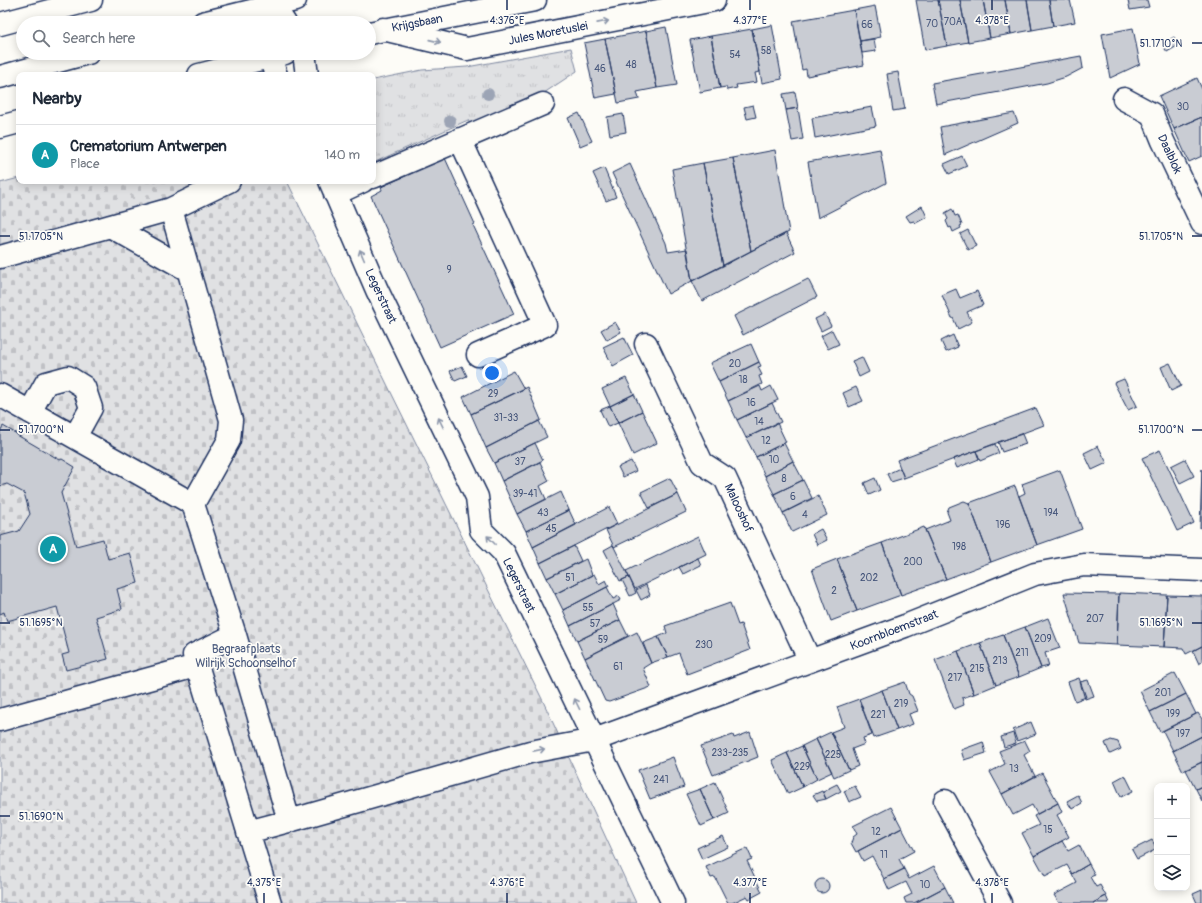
<!DOCTYPE html>
<html lang="en">
<head>
<meta charset="utf-8">
<style>
	body { margin:0; font-family:Pangolin,sans-serif; background:#f2f2f3; color:#1f2937 }
	.controls { position:absolute; right:12px; bottom:12px; display:grid; overflow:hidden; border-radius:8px; box-shadow:0 2px 10px #0003 }
	.controls button { width:36px; height:36px; display:grid; place-items:center; padding:0; border:0; border-bottom:1px solid #e0e1e3; background:#fff; color:#1f2937; font:20px sans-serif }
	.you { position:absolute; left:492px; top:373px; width:14px; height:14px; margin:-10px; border:3px solid #fff; border-radius:50%; background:#1a73e8; box-shadow:0 0 0 6px #1a73e833 }
	.badge { display:grid; place-items:center; width:26px; height:26px; border-radius:50%; background:#c8321e; color:#fff; font-size:13px; font-weight:700 }
	.pin { position:absolute; translate:-50% -50%; border:2px solid #fff; box-shadow:0 1px 4px #0006 }
	.list { margin:0; padding:0; list-style:none }
	h2 { display:flex; justify-content:space-between; align-items:center; height:52px; margin:0; padding:0 16px; font-size:17px }
	h2 small { font-size:13px; font-weight:400; color:#747a83 }
	.list li { display:grid; grid-template-columns:26px 1fr auto; gap:12px; align-items:center; box-sizing:border-box; height:60px; padding:0 16px; border-top:1px solid #e0e1e3 }
	.list b { display:block; font-size:15px; white-space:nowrap }
	.list p { margin:0; font-size:13px; white-space:nowrap; color:#747a83 }
	.list em { font-size:13px; font-style:normal; color:#747a83 }
	.icon { flex:none; width:22px; height:22px; fill:none; stroke:currentColor; stroke-width:2; stroke-linecap:round; stroke-linejoin:round }
	.map { position:relative; flex:none; width:1202px; height:903px; overflow:hidden }
	.search { position:absolute; background:#fff; box-shadow:0 2px 10px #0003; left:16px; top:16px; width:360px; height:44px; display:flex; align-items:center; gap:10px; box-sizing:border-box; padding:0 14px; border-radius:22px; color:#747a83; font-size:15px }
	.panel { position:absolute; background:#fff; box-shadow:0 2px 10px #0003; left:16px; top:72px; width:360px; height:112px; border-radius:8px }
	.map>svg:first-child { display:block }
	.grass { fill:url(#grass-tufts); stroke:#7e88a0 }
	.cemetery { fill:url(#cemetery-stones); stroke:#7e88a0 }
	.building { fill:#c9ccd3; stroke:#1b2f5e }
	.lines { fill:none; stroke-linecap:round; stroke-linejoin:round }
	.minor-casing { stroke:#1b2f5e; stroke-width:25 }
	.major-casing { stroke:#1b2f5e; stroke-width:25 }
	.minor { stroke:#fdfcf7; stroke-width:22 }
	.major { stroke:#fdfcf7; stroke-width:22 }
	.tree { fill:#9ca4b5 }
	.oneway { stroke:#8c96aa }
	.ticks { fill:none; stroke:#1b2f5e; stroke-width:1.5 }
	.labels { text-anchor:middle; stroke-width:3.5; stroke-linejoin:round; paint-order:stroke }
	.number-label { font-size:10px; fill:#46567b }
	.street-label { font-size:12px; fill:#1b2f5e; stroke:#fdfcf7 }
	.park-label { font-size:12px; fill:#4c5c7f; stroke:#fdfcf7 }
	.ticks-label { font-size:10px; text-anchor:middle; fill:#1b2f5e; stroke:#fdfcf7; stroke-width:3.5; stroke-linejoin:round; paint-order:stroke }
</style>
</head>
<body>
<div class="map">
<svg width="1202" height="903" viewBox="0 0 1202 903">
	<defs>
		<pattern id="grass-tufts" width="24" height="20" patternUnits="userSpaceOnUse"><rect width="24" height="20" fill="#e0e1e3"/><path d="M3 7l-1-3M5 7V3M7 7l1-3M15 17l-1-3M17 17v-4M19 17l1-3" fill="none" stroke="#c0c1c5"/></pattern>
		<pattern id="cemetery-stones" width="16" height="16" patternUnits="userSpaceOnUse"><rect width="16" height="16" fill="#e0e1e3"/><path d="M2 7V4a2 2 0 0 1 4 0v3zM10 15v-3a2 2 0 0 1 4 0v3z" fill="#c0c1c5"/></pattern>
	</defs>
	<rect width="100%" height="100%" fill="#fdfcf7"/>
	<filter id="ink" filterUnits="userSpaceOnUse"><feTurbulence type="fractalNoise" baseFrequency=".025" numOctaves="2"/><feDisplacementMap in="SourceGraphic" scale="8" xChannelSelector="R" yChannelSelector="G"/><feConvolveMatrix kernelMatrix="1 2 1 2 8 2 1 2 1" color-interpolation-filters="sRGB"/></filter>
	<g filter="url(#ink)">
		<path class="grass" d="M571,48L577,71L544,93L471,126L468,120L373,163V80L422,70L467,67Z"/>
		<path class="cemetery" d="M19,178V181H287L542,699L636,903H0V183Z"/>
		<path class="building" d="M916,0H938L947,46L925,50Z
			M938,0H960L968,42L947,46Z
			M960,0H983L990,38L968,42Z
			M983,0H1005L1011,34L990,38Z
			M1005,0H1027L1032,30L1011,34Z
			M1027,0H1049L1053,26L1032,30Z
			M1049,0H1070L1075,22L1053,26Z
			M1128,0H1147L1149,7L1130,10Z
			M875,6L881,37L860,41L854,10Z
			M854,10L864,65L807,76L806,69L802,70L793,21Z
			M772,25L782,79L762,83L752,29Z
			M666,27L677,85L657,88L646,31Z
			M1133,28L1140,64L1110,78L1102,34Z
			M752,29L760,72L755,73L757,82L736,85L737,88L727,90L726,87L720,88L711,36Z
			M646,31L657,88L637,92L639,99L618,103L605,39Z
			M711,36L720,88L700,92L690,40Z
			M1174,37L1179,45L1167,52L1162,44Z
			M605,39L616,94L595,98L584,43Z
			M874,39L876,51L862,53L860,41Z
			M1081,56L1083,68L1066,77L1047,83L936,104L932,83Z
			M898,72L905,109L893,111L887,74Z
			M1197,78L1202,89V117L1174,129L1159,96Z
			M795,92L798,108L786,110L783,94Z
			M753,105L756,117L747,119L744,107Z
			M872,107L876,126L815,138L812,118Z
			M798,108L803,139L792,141L786,110Z
			M579,113L592,141L580,146L568,118Z
			M1014,113L1018,123L945,155L940,127Z
			M623,114L626,132L610,135L607,117Z
			M1202,117V156L1189,162L1174,129Z
			M880,149L886,183L818,218L808,162Z
			M775,150L789,232L751,251L733,158Z
			M962,156L967,166L949,174L944,164Z
			M445,158L475,224L473,225L514,314L440,347L371,196L382,190L381,187Z
			M733,158L751,251L723,266L703,163Z
			M703,163L723,266L692,281L672,169Z
			M630,164L666,243L668,252L687,249L692,281L668,294L612,173Z
			M604,168L616,197L606,201L593,173Z
			M922,206L927,217L916,223L914,221L910,222L906,216Z
			M952,209L955,216L958,215L962,225L960,226L961,228L953,232L951,227L949,228L946,221L948,219L945,213Z
			M968,230L976,246L968,250L960,234Z
			M786,233L795,252L702,301L692,281Z
			M808,279L817,297L743,335L734,316Z
			M956,289L960,298L977,291L983,305L967,312L972,322L958,329L953,318H952L942,295Z
			M825,314L831,326L821,331L815,319Z
			M615,322L621,332L607,340L601,330Z
			M832,330L839,344L828,349L821,336Z
			M953,335L958,347L946,352L941,341Z
			M624,337L633,355L613,366L603,347Z
			M751,344L759,362L719,382L710,363Z
			M862,357L869,372L859,377L852,361Z
			M759,362L761,366L758,367L762,375L759,376L762,384L728,401L719,382Z
			M1170,363L1181,386L1171,391L1161,367Z
			M462,366L467,376L455,381L450,371Z
			M514,371L524,389L471,414L463,397Z
			M626,378L634,394L610,406L602,389Z
			M1124,379L1137,406L1128,410L1114,383Z
			M760,386L762,391L771,386L778,400L737,420L728,401Z
			M527,387L541,420L486,448L471,414Z
			M856,387L863,401L849,407L843,393Z
			M634,394L642,411L618,423L610,406Z
			M772,403L781,422L746,438L737,420Z
			M610,406L618,423L608,427L600,410Z
			M1036,408L1044,425L904,478L897,460Z
			M642,411L657,443L633,455L618,423Z
			M539,421L547,437L494,463L486,448Z
			M777,423L786,442L756,457L746,438Z
			M3,426L17,434V435L60,460L62,459L75,467L61,493L76,546L103,539L108,559L130,553L138,583L117,589L122,609L96,617L108,659L66,670L62,655L69,653L57,607L7,621L4,612L0,614V536L19,531L30,514L24,493L7,484L0,486V432Z
			M1022,434L1026,444L1002,452L998,442Z
			M535,443L543,460L502,481L494,463Z
			M784,443L793,461L765,476L756,457Z
			M995,444L999,453L980,461L976,451Z
			M1098,446L1107,463L1092,470L1084,453Z
			M1160,450L1194,523L1177,531L1142,458Z
			M976,451L979,459L957,468L953,459Z
			M1185,459L1194,476L1180,483L1171,466Z
			M631,461L636,471L623,477L618,467Z
			M793,461L803,480L774,494L765,476Z
			M540,462L549,481L540,486L546,499L517,514L502,481Z
			M900,468L904,478L891,482L887,474Z
			M1202,469V528H1200Z
			M1060,470L1082,529L1037,545L1019,496L1025,493L1022,484Z
			M670,478L678,494L649,508L641,492Z
			M875,478L880,490L869,495L864,483Z
			M803,480L812,498L783,513L774,494Z
			M1015,486L1037,545L991,562L969,503Z
			M561,492L569,510L526,531L517,514Z
			M678,494L686,512L614,547L606,530Z
			M818,496L827,515L792,532L783,513Z
			M964,501L969,503L991,562L946,579L925,530L950,520L947,512L949,507Z
			M609,507L617,524L540,563L533,547Z
			M569,510L576,525L533,547L526,531Z
			M924,527L946,579L901,595L882,543Z
			M821,529L827,540L817,545L812,534Z
			M698,536L706,554L635,589L626,571Z
			M882,543L901,595L857,611L837,559Z
			M613,545L629,577L620,581L604,550Z
			M574,546L581,561L547,578L540,563Z
			M698,558L701,565L683,574L679,567Z
			M586,559L592,575L555,594L547,578Z
			M837,559L857,611L831,621L812,569Z
			M594,574L599,584L606,580L609,586L563,610L555,594Z
			M629,577L636,593L630,596L622,580Z
			M646,585L650,595L641,600L636,590Z
			M607,587L613,599L619,596L621,600L570,626L563,610Z
			M1064,593L1119,594L1117,645L1079,643Z
			M1119,593L1167,595L1164,647L1117,645Z
			M1167,595L1202,596V646L1186,654L1183,648L1164,647Z
			M730,603L738,625L741,624L750,650L687,674L679,653L668,657L658,637L667,633L665,626Z
			M613,604L620,620L577,641L570,626Z
			M1048,618L1060,648L1045,653L1049,666L1041,668L1025,627Z
			M620,620L628,636L585,658L577,641Z
			M1025,627L1041,668L1019,677L1003,635Z
			M637,632L651,663L643,668L651,687L609,702L605,701L585,658Z
			M1003,635L1019,677L996,685L980,643Z
			M658,637L668,657L651,663L643,643Z
			M980,643L996,685L974,694L958,651Z
			M1202,646V662L1199,664L1193,651Z
			M958,651L974,694L962,698L964,705L954,709L935,660Z
			M1175,673L1186,694L1150,712L1140,691Z
			M1079,678L1086,697L1075,701L1068,682Z
			M1088,680L1094,696L1085,699L1080,682Z
			M905,682L909,694L912,696L918,711L909,714L913,724L897,730L882,690Z
			M882,690L897,730L874,738L859,699Z
			M1186,694L1196,714L1160,732L1150,712Z
			M859,699L872,735L863,738L865,744L852,749L858,766L849,770L831,732L844,727L837,707Z
			M1198,713L1202,719V736L1173,751L1163,731Z
			M1031,722L1036,734L1017,741L1013,730Z
			M750,732L758,757L713,775L701,746L733,735L734,738Z
			M831,732L849,770L834,777L816,739Z
			M1013,733L1016,743L1004,747L1001,737Z
			M1202,736V762L1183,771L1173,751Z
			M816,739L832,772L817,779L802,746Z
			M1111,740L1118,742L1121,749L1110,754L1105,743Z
			M1025,741L1030,751L1024,755L1035,776L1002,794L990,772L1005,764L999,751Z
			M983,742L986,753L964,760L961,750Z
			M802,746L817,779L803,787L787,753Z
			M787,753L803,787L788,794L772,760Z
			M673,757L684,787L650,799L638,770Z
			M1202,762V786L1196,789L1186,770Z
			M1042,773L1058,803L1037,814L1032,805L1013,815L1002,794Z
			M1125,775L1133,791L1121,797L1114,781Z
			M715,782L729,813L714,820L700,789Z
			M837,784L841,791L826,799L823,792L829,789V788Z
			M855,786L861,797L849,802L844,791Z
			M1202,786V801L1196,789Z
			M700,789L714,820L701,826L686,794Z
			M822,791L826,799L817,801L813,795Z
			M1078,795L1082,803L1072,809L1067,801Z
			M1058,803L1062,812L1057,815L1069,837L1034,856L1022,833L1039,825L1034,816Z
			M891,807L902,828L856,852L851,843L853,837L857,834L853,826Z
			M902,828L914,851L899,859L904,869L884,879L872,856L863,861L858,851Z
			M723,836L728,847L702,859L697,848Z
			M1152,840L1157,849L1137,859L1132,850Z
			M1062,841L1068,851L1079,845L1089,864L1072,874L1067,865L1045,876L1034,856Z
			M747,848L752,859L747,861L762,892L749,899L747,896L732,903H728L715,877L711,878L706,867Z
			M1089,864L1095,875L1090,877L1096,887L1100,885L1106,896L1093,903H1059L1054,895L1077,883L1072,874Z
			M934,866L945,887L914,903H906L904,898L912,894L906,882L889,890L884,879L904,869L909,879Z
			M815 886a7 7 0 1 1 14 0a7 7 0 1 1-14 0Z
			M945,887L953,903H917V902Z
			M1202,890V903H1197L1193,894Z
			M1106,896L1109,903H1093Z"/>
		<g class="lines">
			<g class="minor-casing">
				<path id="minor" d="M272,0L273,5L285,23
					M0,24L91,0
					M383,29L467,49L714,0
					M270,53V57L276,75
					M304,53L307,75
					M1124,99L1152,114L1163,141L1202,223
					M460,139L545,325L478,355
					M373,177L543,104
					M330,181L377,290L477,497L481,530L504,553L673,903
					M335,194L363,181
					M171,209L229,181
					M110,226L188,270
					M0,257L171,209L231,420L229,440L193,504L235,635L289,821L530,752L594,740L905,626L1035,574L1084,565L1202,570
					M646,344L702,463L725,478L810,661
					M0,395L193,504
					M30,412L46,383L68,377L84,387L91,408L75,437
					M235,635L194,655L270,903
					M0,720L196,666
					M945,801L1000,903
					M248,832L289,821"/>
			</g>
			<g class="major-casing">
				<path id="major" d="M203,23L295,0
					M369,33L535,0
					M199,75L285,53
					M0,77L88,53
					M0,127L19,122"/>
			</g>
			<use href="#minor" class="minor"/>
			<use href="#major" class="major"/>
		</g>
		<g class="tree">
			<circle cx="488" cy="94" r="6"/>
			<circle cx="450" cy="121" r="6"/>
		</g>
		<defs><path id="oneway-shaft" d="M-6 0H5M1.5-3L5.5 0L1.5 3" fill="none" stroke-width="1.6" stroke-linecap="round" stroke-linejoin="round"/></defs>
		<g class="oneway">
			<use href="#oneway-shaft" transform="translate(603 22) rotate(-11)"/>
			<use href="#oneway-shaft" transform="translate(435 41) rotate(13)"/>
			<use href="#oneway-shaft" transform="translate(362 255) rotate(-113)"/>
			<use href="#oneway-shaft" transform="translate(441 423) rotate(-116)"/>
			<use href="#oneway-shaft" transform="translate(491 540) rotate(-134)"/>
			<use href="#oneway-shaft" transform="translate(577 704) rotate(-116)"/>
			<use href="#oneway-shaft" transform="translate(539 750) rotate(-11)"/>
		</g>
	</g>
	<path class="ticks" d="M507,0V10M750,0V10M992,0V10M1192,43H1202M0,236H10M1192,236H1202M0,430H10M1192,430H1202M0,623H10M1192,623H1202M0,816H10M264,893V903M507,893V903M750,893V903M992,893V903"/>
	<g class="labels">
		<g class="number-label">
			<text x="953" y="25">70A</text>
			<text x="932" y="27">70</text>
			<text x="867" y="28">66</text>
			<text x="766" y="54">58</text>
			<text x="735" y="58">54</text>
			<text x="631" y="68">48</text>
			<text x="600" y="72">46</text>
			<text x="1183" y="110">30</text>
			<text x="449" y="273">9</text>
			<text x="735" y="367">20</text>
			<text x="743" y="383">18</text>
			<text x="493" y="397">29</text>
			<text x="751" y="406">16</text>
			<text x="506" y="421">31-33</text>
			<text x="759" y="425">14</text>
			<text x="766" y="444">12</text>
			<text x="774" y="463">10</text>
			<text x="520" y="465">37</text>
			<text x="784" y="482">8</text>
			<text x="525" y="497">39-41</text>
			<text x="793" y="500">6</text>
			<text x="543" y="516">43</text>
			<text x="1051" y="516">194</text>
			<text x="805" y="518">4</text>
			<text x="1003" y="528">196</text>
			<text x="551" y="532">45</text>
			<text x="959" y="550">198</text>
			<text x="913" y="565">200</text>
			<text x="570" y="581">51</text>
			<text x="869" y="581">202</text>
			<text x="834" y="594">2</text>
			<text x="588" y="611">55</text>
			<text x="1095" y="622">207</text>
			<text x="595" y="627">57</text>
			<text x="1043" y="642">209</text>
			<text x="603" y="643">59</text>
			<text x="704" y="648">230</text>
			<text x="1022" y="656">211</text>
			<text x="1000" y="664">213</text>
			<text x="618" y="670">61</text>
			<text x="977" y="672">215</text>
			<text x="955" y="681">217</text>
			<text x="1163" y="696">201</text>
			<text x="901" y="707">219</text>
			<text x="1173" y="717">199</text>
			<text x="878" y="718">221</text>
			<text x="1183" y="737">197</text>
			<text x="730" y="756">233-235</text>
			<text x="833" y="758">225</text>
			<text x="802" y="770">229</text>
			<text x="1014" y="772">13</text>
			<text x="661" y="783">241</text>
			<text x="1048" y="833">15</text>
			<text x="876" y="835">12</text>
			<text x="884" y="858">11</text>
			<text x="925" y="888">10</text>
		</g>
		<g class="street-label">
			<text transform="translate(417 23) rotate(-11)" y="4">Krijgsbaan</text>
			<text transform="translate(548 33) rotate(-11)" y="4">Jules Moretuslei</text>
			<text transform="translate(1170 154) rotate(65)" y="4">Daalblok</text>
			<text transform="translate(381 296) rotate(65)" y="4">Legerstraat</text>
			<text transform="translate(739 508) rotate(65)" y="4">Malooshof</text>
			<text transform="translate(519 585) rotate(64)" y="4">Legerstraat</text>
			<text transform="translate(894 630) rotate(-21)" y="4">Koornbloemstraat</text>
		</g>
		<g class="park-label">
			<text x="246" y="653">Begraafplaats<tspan x="246" dy="14">Wilrijk Schoonselhof</tspan></text>
		</g>
	</g>
	<g class="ticks-label">
		<text x="507" y="24">4.376°E</text>
		<text x="750" y="24">4.377°E</text>
		<text x="992" y="24">4.378°E</text>
		<text x="1161" y="47">51.1710°N</text>
		<text x="41" y="240">51.1705°N</text>
		<text x="1161" y="240">51.1705°N</text>
		<text x="41" y="433">51.1700°N</text>
		<text x="1161" y="433">51.1700°N</text>
		<text x="41" y="626">51.1695°N</text>
		<text x="1161" y="626">51.1695°N</text>
		<text x="41" y="820">51.1690°N</text>
		<text x="264" y="886">4.375°E</text>
		<text x="507" y="886">4.376°E</text>
		<text x="750" y="886">4.377°E</text>
		<text x="992" y="886">4.378°E</text>
	</g>
</svg>
<div class="controls">
<button>+</button>
<button>−</button>
<button><svg class="icon" aria-label="layers" viewBox="0 0 24 24"><path d="M12 4l9 5-9 5-9-5zM3 14l9 5 9-5"/></svg></button>
</div>
<div class="you"></div>
<div class="pin badge" style="left:53px;top:549px;background:#0f9aa8">A</div>
<div class="search"><svg class="icon" aria-label="search" viewBox="0 0 24 24"><circle cx="10" cy="10" r="6"/><path d="M15 15l6 6"/></svg>Search here</div>
<section class="panel">
<h2>Nearby<small></small></h2>
<ul class="list">
<li><span class="badge" style="background:#0f9aa8">A</span><div><b>Crematorium Antwerpen</b><p>Place</p></div><em>140 m</em></li>
</ul>
</section>
</div>
</body>
</html>
